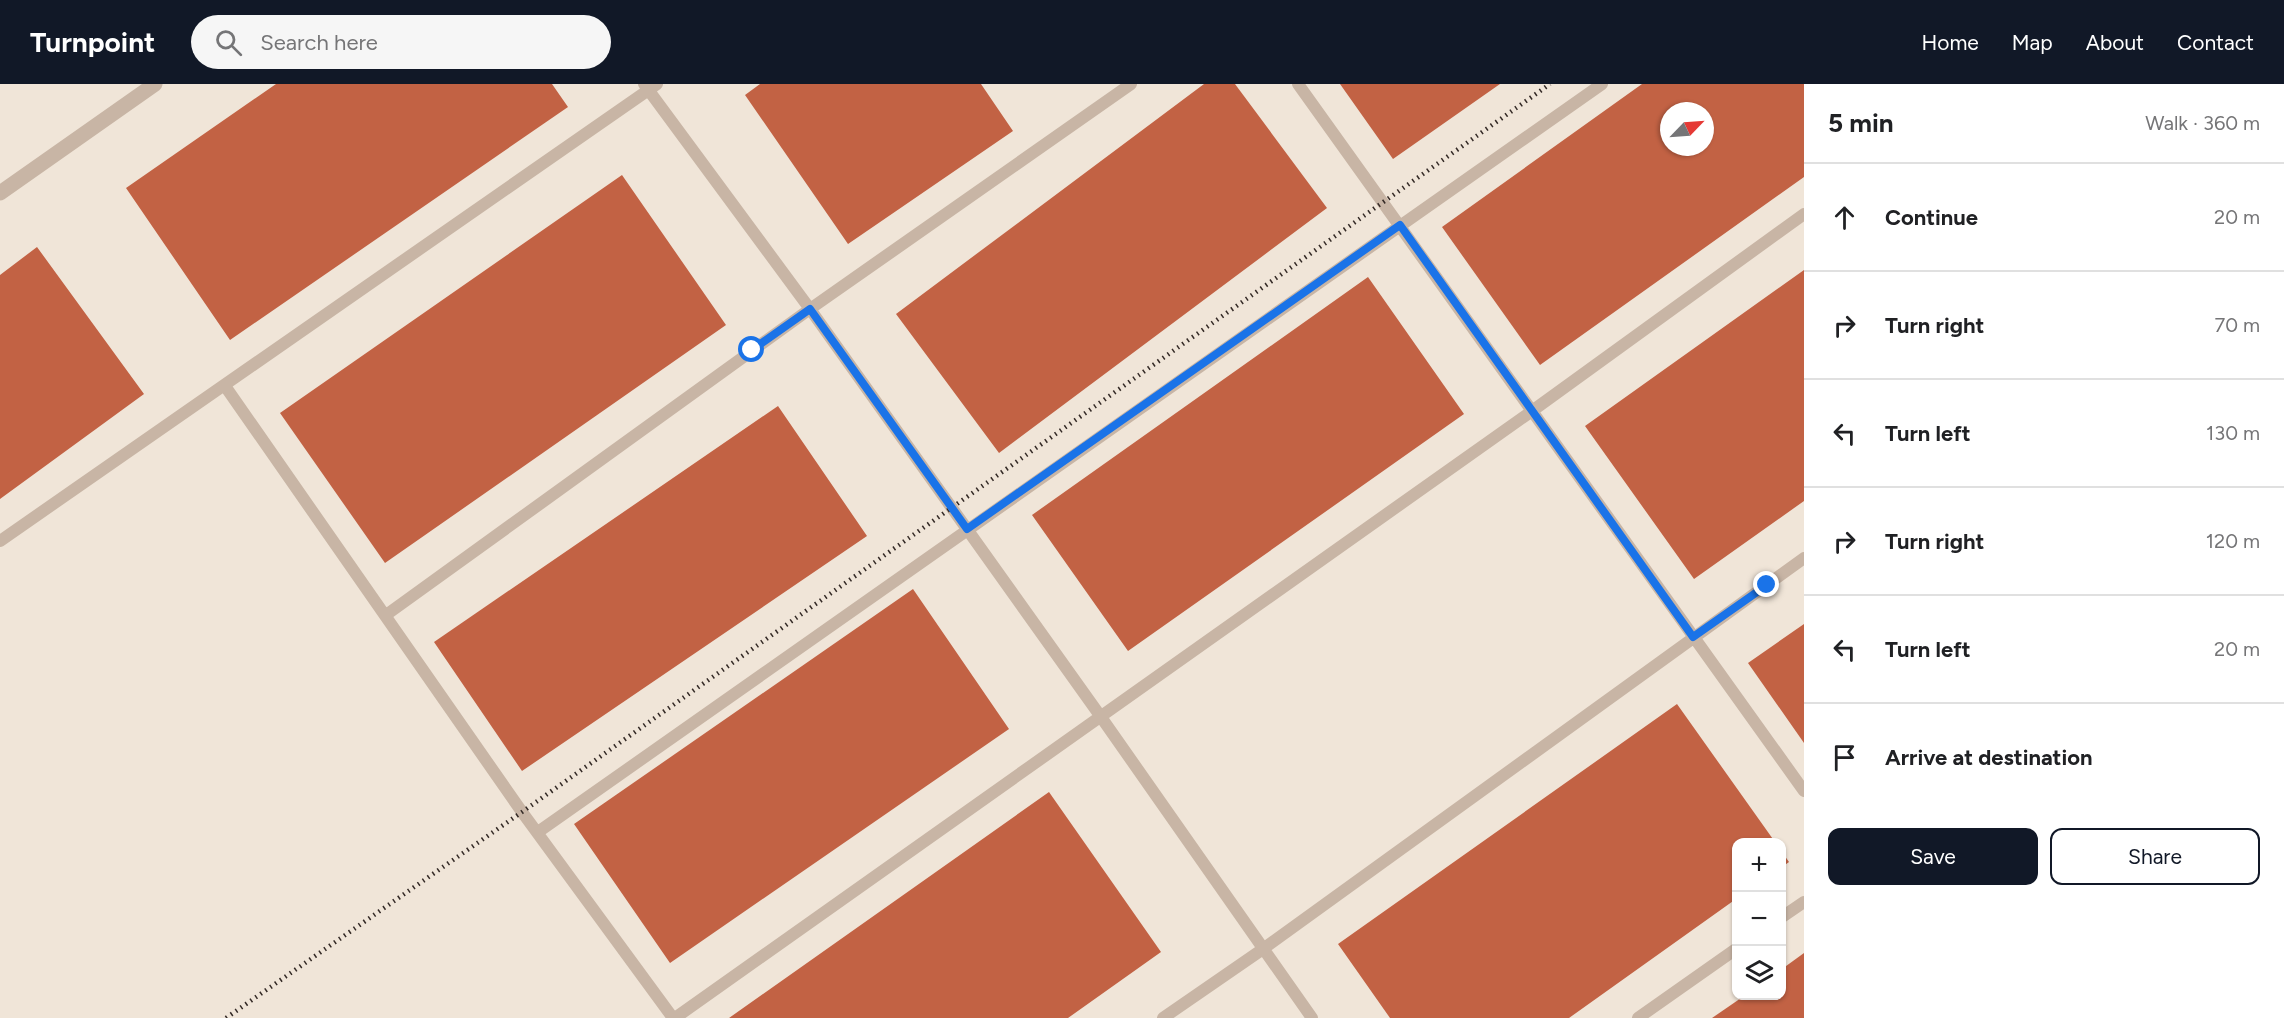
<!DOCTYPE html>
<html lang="en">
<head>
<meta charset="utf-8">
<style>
	body { margin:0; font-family:Figtree,sans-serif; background:#f6f6f6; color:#202124 }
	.controls { position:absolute; right:18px; bottom:18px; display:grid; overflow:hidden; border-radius:12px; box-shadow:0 2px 4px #0004 }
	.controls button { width:54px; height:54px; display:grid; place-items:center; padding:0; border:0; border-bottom:2px solid #e0e0e0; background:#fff; color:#202124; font:30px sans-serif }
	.compass { position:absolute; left:1660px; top:18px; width:54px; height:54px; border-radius:50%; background:#fff; box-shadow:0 2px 4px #0004; rotate:65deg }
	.stop { position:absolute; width:18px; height:18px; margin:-14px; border:4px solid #1a73e8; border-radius:50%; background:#fff }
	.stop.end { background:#1a73e8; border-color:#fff; box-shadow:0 2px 6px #0008 }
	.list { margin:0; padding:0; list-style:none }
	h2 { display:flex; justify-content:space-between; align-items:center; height:78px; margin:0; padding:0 24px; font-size:26px }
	h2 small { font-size:20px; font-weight:400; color:#757577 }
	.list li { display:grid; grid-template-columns:39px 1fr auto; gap:18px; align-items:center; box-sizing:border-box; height:108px; padding:0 24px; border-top:2px solid #e0e0e0 }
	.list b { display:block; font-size:22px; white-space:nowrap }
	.list em { font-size:20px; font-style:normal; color:#757577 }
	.actions { display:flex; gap:12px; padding:18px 24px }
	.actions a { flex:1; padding:14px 0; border:2px solid #111827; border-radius:12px; text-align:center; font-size:21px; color:#111827 }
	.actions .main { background:#111827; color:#fff }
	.icon { flex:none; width:33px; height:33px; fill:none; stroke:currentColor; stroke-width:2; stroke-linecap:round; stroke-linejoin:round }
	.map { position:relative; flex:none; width:1804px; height:934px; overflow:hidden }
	header { display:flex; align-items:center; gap:36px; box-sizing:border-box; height:84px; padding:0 30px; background:#111827; color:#fff }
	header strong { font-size:28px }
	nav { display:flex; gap:33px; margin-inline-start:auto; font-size:21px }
	.search { width:420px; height:54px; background:#f6f6f6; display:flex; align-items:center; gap:15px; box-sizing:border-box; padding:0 21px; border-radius:33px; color:#757577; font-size:22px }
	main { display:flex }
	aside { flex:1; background:#fff }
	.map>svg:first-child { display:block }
	.building { fill:#c26244; fill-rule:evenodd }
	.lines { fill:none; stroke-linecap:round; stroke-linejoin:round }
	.lane { stroke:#c8b5a5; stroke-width:12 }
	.street { stroke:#c8b5a5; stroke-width:15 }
	.rail { stroke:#342a26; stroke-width:4.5; stroke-dasharray:1.5 4.5; stroke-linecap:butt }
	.route { stroke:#1a73e8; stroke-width:8 }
</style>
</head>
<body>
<header>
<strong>Turnpoint</strong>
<div class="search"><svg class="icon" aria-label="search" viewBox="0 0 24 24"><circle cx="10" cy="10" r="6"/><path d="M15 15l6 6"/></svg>Search here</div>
<nav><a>Home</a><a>Map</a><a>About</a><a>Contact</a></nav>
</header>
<main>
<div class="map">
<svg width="1804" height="934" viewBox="0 0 1804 934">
	<rect width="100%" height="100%" fill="#f0e5d8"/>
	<path class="building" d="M276,0H552L568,23L230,256L126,104Z
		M760,0H981L1013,47L848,160L745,11Z
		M1204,0H1235L1327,124L999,369L896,230Z
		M1340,0H1500L1393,75Z
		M1642,0H1804V93L1540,281L1442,143ZM1669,27H1705V63H1669Z
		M622,91L726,241L385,479L280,329Z
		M37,163L144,310L0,415V191Z
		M1804,186V417L1694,495L1585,342Z
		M1368,193L1464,330L1128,567L1032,431Z
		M778,322L867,452L522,687L434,558Z
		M913,505L1009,645L670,879L574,740Z
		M1804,540V659L1748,579Z
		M1677,620L1775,758H1736V815L1569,934H1390L1338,860Z
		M1049,708L1161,868L1068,934H729Z
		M1782,768L1789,778L1782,783Z
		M1804,869V934H1712L1744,912H1782V885Z"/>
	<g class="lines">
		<path class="lane" d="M644,0L810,225L1101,633L1312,934
			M1298,0L1804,707
			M225,302L522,728L673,934
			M0,457L657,0
			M386,531L810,225L1131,0
			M538,748L1602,0
			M1782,833L1804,818
			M675,934L1532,327L1804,130
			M1163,934L1263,865L1804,474
			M1638,934L1736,865"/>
		<path class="street" d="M0,109L155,0"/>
		<path class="rail" d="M226,934L522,728L1550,0"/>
	</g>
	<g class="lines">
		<path class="route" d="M752,266L810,225L967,445L1400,141L1693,553L1767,501"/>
	</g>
</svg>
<div class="controls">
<button>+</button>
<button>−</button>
<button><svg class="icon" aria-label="layers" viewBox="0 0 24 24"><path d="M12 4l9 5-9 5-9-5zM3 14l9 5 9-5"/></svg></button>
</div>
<svg class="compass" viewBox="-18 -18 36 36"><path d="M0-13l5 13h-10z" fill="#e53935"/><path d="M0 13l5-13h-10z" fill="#757577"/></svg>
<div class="stop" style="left:752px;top:266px"></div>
<div class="stop end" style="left:1767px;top:501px"></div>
</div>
<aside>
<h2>5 min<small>Walk · 360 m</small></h2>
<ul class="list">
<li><svg class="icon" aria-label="ahead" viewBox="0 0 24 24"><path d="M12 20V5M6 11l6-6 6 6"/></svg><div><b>Continue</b></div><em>20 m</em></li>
<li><svg class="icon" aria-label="right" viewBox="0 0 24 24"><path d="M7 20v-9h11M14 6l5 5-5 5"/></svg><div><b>Turn right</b></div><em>70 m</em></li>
<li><svg class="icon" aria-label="left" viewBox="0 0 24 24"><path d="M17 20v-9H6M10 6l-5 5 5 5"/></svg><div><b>Turn left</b></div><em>130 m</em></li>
<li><svg class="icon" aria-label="right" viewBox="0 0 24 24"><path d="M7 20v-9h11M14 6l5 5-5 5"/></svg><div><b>Turn right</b></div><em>120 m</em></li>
<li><svg class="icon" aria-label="left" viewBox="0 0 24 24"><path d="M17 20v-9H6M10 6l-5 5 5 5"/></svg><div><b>Turn left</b></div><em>20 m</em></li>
<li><svg class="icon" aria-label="arrive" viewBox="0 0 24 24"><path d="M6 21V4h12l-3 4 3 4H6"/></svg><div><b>Arrive at destination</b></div></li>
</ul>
<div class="actions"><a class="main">Save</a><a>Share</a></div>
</aside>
</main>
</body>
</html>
